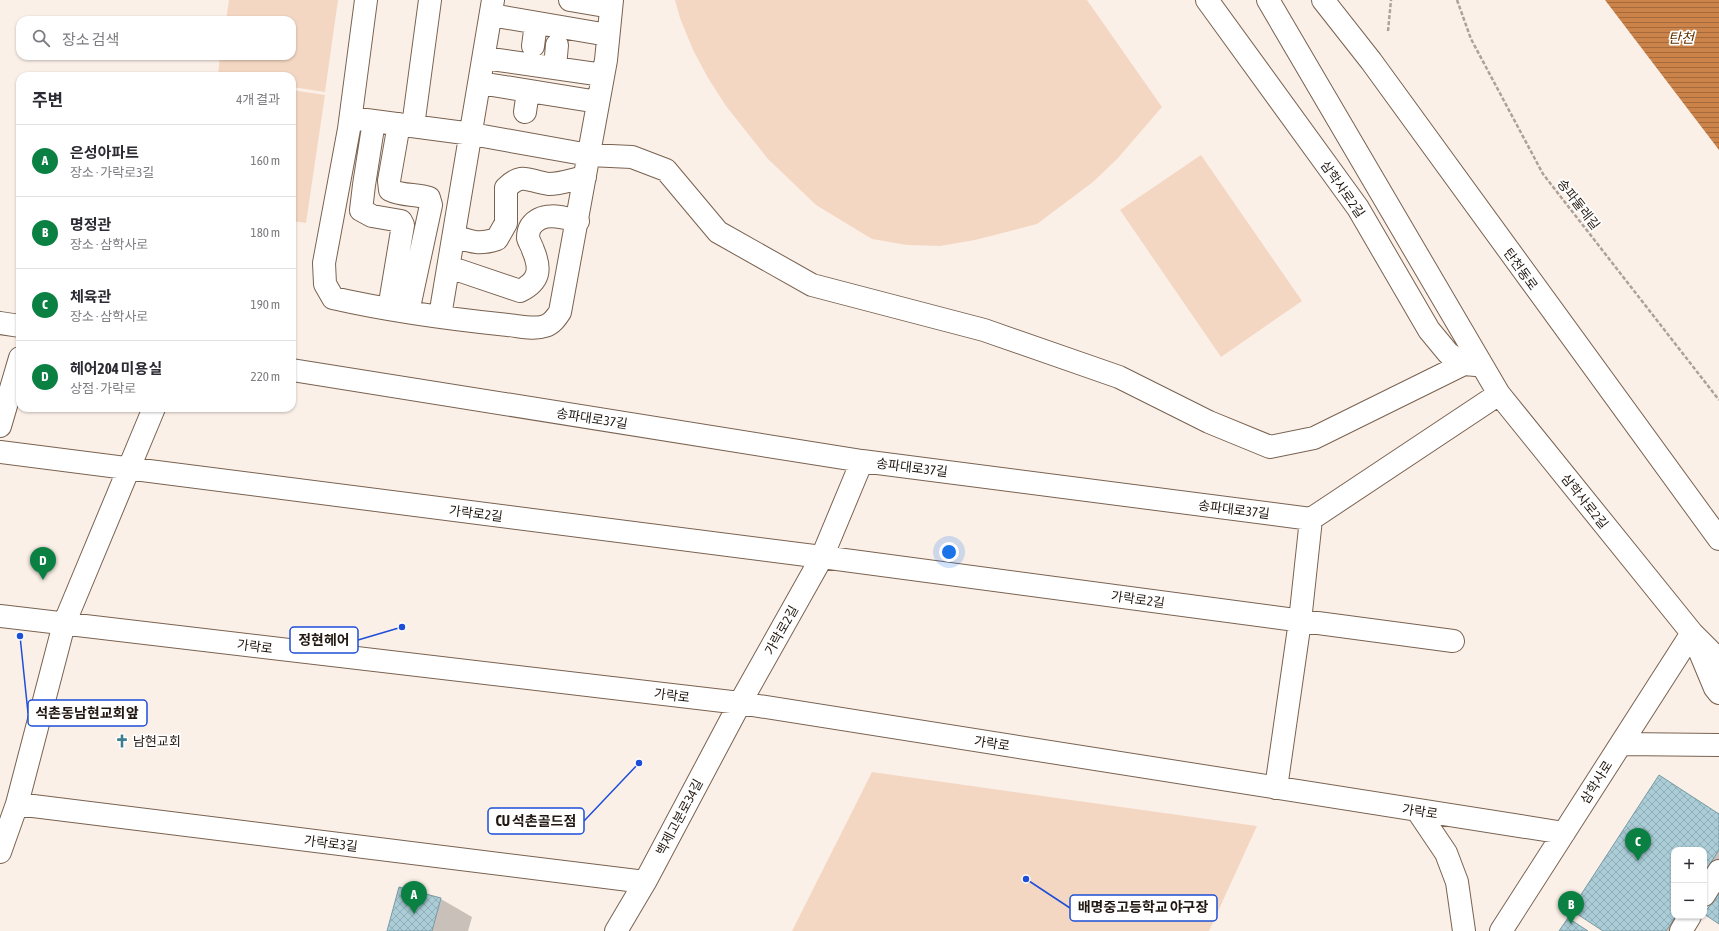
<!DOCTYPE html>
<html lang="ko">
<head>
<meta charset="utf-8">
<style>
	body { margin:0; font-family:"Asap Condensed","Noto Sans KR",sans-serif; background:#f7f7f7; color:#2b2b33 }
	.controls { position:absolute; right:12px; bottom:12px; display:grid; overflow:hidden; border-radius:8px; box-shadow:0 1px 3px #0004 }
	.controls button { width:36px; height:36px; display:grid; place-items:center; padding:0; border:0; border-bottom:1px solid #e1e1e2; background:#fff; color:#2b2b33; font:20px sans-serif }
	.you { position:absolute; left:949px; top:552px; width:14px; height:14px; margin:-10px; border:3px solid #fff; border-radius:50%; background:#1a73e8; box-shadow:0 0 0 6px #1a73e833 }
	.badge { display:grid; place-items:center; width:26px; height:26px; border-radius:50%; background:#0b8043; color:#fff; font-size:13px; font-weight:700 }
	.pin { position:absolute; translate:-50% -33px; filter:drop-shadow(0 1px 2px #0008) }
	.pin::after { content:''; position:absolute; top:21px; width:14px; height:12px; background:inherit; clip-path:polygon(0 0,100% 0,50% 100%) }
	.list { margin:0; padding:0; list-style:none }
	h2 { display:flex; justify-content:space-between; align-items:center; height:52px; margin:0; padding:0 16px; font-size:17px }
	h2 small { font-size:13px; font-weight:400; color:#7c7c81 }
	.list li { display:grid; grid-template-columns:26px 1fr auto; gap:12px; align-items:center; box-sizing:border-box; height:72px; padding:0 16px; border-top:1px solid #e1e1e2 }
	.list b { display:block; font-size:15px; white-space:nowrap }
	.list p { margin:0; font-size:13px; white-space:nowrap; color:#7c7c81 }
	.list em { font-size:13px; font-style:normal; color:#7c7c81 }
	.icon { flex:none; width:22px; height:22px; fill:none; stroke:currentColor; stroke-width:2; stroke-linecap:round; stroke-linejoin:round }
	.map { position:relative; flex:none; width:1719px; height:931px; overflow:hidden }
	.search { position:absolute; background:#fff; box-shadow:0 1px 3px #0004; left:16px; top:16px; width:280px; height:44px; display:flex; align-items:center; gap:10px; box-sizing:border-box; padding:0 14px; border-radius:12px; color:#7c7c81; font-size:15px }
	.panel { position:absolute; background:#fff; box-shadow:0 1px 3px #0004; left:16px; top:72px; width:280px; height:340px; border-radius:12px }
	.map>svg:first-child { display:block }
	.green { fill:#f4d7c2 }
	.water { fill:url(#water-rules) }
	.shadow { fill:#0003 }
	.building { fill:url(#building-cross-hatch); stroke:#789aa4 }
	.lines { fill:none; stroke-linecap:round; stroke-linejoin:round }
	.minor-casing { stroke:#796250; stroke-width:24 }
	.path { stroke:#ada29a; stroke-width:2.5; stroke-dasharray:4 2; stroke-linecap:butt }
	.minor { stroke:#fff; stroke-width:22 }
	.labels { text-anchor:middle; stroke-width:3.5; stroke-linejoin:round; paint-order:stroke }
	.street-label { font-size:13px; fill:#221811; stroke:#fff }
	.poi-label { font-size:13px; fill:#221811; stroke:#fff; text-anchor:start }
	.water-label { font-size:14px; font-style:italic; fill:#5f3000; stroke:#fff }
	.leader { fill:none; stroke:#1d4ed8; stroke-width:1.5 }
	.callout-dot { fill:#1d4ed8; stroke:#fff; stroke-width:1.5 }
	.callout { fill:#fff; stroke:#1d4ed8; stroke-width:1.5 }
	.callout-label { font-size:14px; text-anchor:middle; font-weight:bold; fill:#221811 }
</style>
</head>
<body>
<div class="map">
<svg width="1719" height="931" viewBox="0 0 1719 931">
	<defs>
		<pattern id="water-rules" width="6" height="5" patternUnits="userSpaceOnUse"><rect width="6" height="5" fill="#cc8349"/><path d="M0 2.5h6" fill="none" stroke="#a56a3b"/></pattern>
		<pattern id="building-cross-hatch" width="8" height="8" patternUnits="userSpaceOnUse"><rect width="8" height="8" fill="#aacdd8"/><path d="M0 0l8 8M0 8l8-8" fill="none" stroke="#92afb8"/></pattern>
	</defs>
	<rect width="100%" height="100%" fill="#fbf0e8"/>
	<path class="green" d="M229,0H338L325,92L292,87V76L218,75L220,56H292V20H226Z
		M675,0H1087L1162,107L1118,158L1093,182L1037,224L975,240L940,246L907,245L872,239L816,205L768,159L726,106L708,78L693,50L680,18Z
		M292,90L325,95L306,223L292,221Z
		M1201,155L1302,301L1221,357L1120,210Z
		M872,772L1257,826L1209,931H792Z"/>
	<path class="water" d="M1605,0H1719V150Z"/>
	<path class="shadow" d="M1676,787L1719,814V887L1704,910V850H1674V916H1700L1690,931H1605Z
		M441,899L472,917L468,931H388Z"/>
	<path class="building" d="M1659,775L1719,814V850L1704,873V850H1674V916H1676L1666,931H1603L1571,910Z
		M399,887L441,898L432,931H387Z
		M1719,892V924L1704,914Z
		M1568,918L1588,931H1559Z"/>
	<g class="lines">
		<g class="minor-casing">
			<path id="minor" d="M366,0L349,129L324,263L325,284L333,298C390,311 449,319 508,325C519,326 534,330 545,326C552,324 556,318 560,312L606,60L612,0
				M570,0L611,7
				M1207,0L1358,208L1429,330L1448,353L1464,364L1476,365
				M1268,0L1499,394L1692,633L1719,660
				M1323,0L1371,61L1719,539
				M491,15L608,35
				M533,46L536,23
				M484,58L603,75
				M555,67L557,45
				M480,83L598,102
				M525,112L528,91
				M351,118L472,134L589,155L632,157L666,170L718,232L812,285L984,330L1119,377L1209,422L1270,447L1314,438L1464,364
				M374,121L364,185L361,210L372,216L401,221L403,225L389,309
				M399,124L389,181L390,190C402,196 417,194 429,198L431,205L408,312
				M413,126L430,0
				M454,236C472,242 479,245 497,239L506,223V188C523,171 529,182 549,184C560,184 574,179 585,177
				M449,267L520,291C540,281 541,269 533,250C532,246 529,242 528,238C528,234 529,229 531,226C542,211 562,217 578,221
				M440,316L493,0
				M0,323L20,326
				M292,370L862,461L1311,519L1499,394
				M0,426L20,358
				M0,452L822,557L1453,641
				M0,616L740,703L1564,833
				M1697,645L1715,688L1719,693
				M1621,744L1719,745
				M1276,788L1300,621L1311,519
				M17,804L645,882
				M1417,810L1446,853L1457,882L1464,931
				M0,852L17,804L64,624L154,408
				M1704,895L1719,871
				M616,931L645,882L740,703L822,557L862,461
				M1501,931L1692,633
				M1681,931L1690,916"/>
		</g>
		<path class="path" d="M1457,0L1471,39L1543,174L1719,400
			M1388,31L1391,0"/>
		<use href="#minor" class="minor"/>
	</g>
	<defs>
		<g id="church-bare" transform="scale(1.08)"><path d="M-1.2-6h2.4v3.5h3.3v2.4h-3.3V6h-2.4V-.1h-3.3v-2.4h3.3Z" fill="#3c7e8f" stroke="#fff" stroke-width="2.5" paint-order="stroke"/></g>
	</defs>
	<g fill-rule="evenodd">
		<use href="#church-bare" x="122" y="741"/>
	</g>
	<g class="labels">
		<g class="street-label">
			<text transform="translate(1343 189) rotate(55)" y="5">삼학사로2길</text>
			<text transform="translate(1579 204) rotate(52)" y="5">송파둘레길</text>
			<text transform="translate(1521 269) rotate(54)" y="5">탄천동로</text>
			<text transform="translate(592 418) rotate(9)" y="5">송파대로37길</text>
			<text transform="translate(912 467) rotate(7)" y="5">송파대로37길</text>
			<text transform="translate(1585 501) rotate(51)" y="5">삼학사로2길</text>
			<text transform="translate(1234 509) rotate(7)" y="5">송파대로37길</text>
			<text transform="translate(476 513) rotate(7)" y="5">가락로2길</text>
			<text transform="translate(1138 599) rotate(8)" y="5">가락로2길</text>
			<text transform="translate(781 630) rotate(-61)" y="5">가락로2길</text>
			<text transform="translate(255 646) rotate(7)" y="5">가락로</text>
			<text transform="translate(672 695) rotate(7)" y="5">가락로</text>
			<text transform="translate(992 743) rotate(9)" y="5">가락로</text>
			<text transform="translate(1596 782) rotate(-58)" y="5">삼학사로</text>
			<text transform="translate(1420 811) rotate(9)" y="5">가락로</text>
			<text transform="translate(679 817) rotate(-62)" y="5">백제고분로34길</text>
			<text transform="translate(331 843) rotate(7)" y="5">가락로3길</text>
		</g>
		<g class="poi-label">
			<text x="133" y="746">남현교회</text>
		</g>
		<g class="water-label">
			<text x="1681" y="43">탄천</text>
		</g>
	</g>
	<path class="leader" d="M402 627L358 640M20 636L28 713M639 763L584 821M1026 879L1070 908"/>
	<g class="callout-dot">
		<circle cx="402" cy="627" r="4"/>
		<circle cx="20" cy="636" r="4"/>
		<circle cx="639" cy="763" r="4"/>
		<circle cx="1026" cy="879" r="4"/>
	</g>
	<g class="callout">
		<rect x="290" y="627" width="68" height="26" rx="4"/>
		<rect x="28" y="700" width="119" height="26" rx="4"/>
		<rect x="488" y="808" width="96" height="26" rx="4"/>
		<rect x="1070" y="895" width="147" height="26" rx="4"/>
	</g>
	<g class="callout-label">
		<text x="324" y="645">정현헤어</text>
		<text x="87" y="718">석촌동남현교회앞</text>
		<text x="536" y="826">CU 석촌골드점</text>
		<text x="1143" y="912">배명중고등학교 야구장</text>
	</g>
</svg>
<div class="controls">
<button>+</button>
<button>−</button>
</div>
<div class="you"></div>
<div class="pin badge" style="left:414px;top:914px">A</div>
<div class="pin badge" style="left:1571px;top:924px">B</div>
<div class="pin badge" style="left:1638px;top:861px">C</div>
<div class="pin badge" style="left:43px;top:580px">D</div>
<div class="search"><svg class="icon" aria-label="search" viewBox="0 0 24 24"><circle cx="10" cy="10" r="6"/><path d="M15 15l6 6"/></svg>장소 검색</div>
<section class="panel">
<h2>주변<small>4개 결과</small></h2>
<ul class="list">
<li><span class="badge">A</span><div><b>은성아파트</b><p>장소 · 가락로3길</p></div><em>160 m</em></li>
<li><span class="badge">B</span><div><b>명정관</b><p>장소 · 삼학사로</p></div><em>180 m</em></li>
<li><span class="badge">C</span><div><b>체육관</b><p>장소 · 삼학사로</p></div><em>190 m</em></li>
<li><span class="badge">D</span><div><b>헤어204 미용실</b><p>상점 · 가락로</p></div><em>220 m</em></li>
</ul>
</section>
</div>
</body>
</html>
